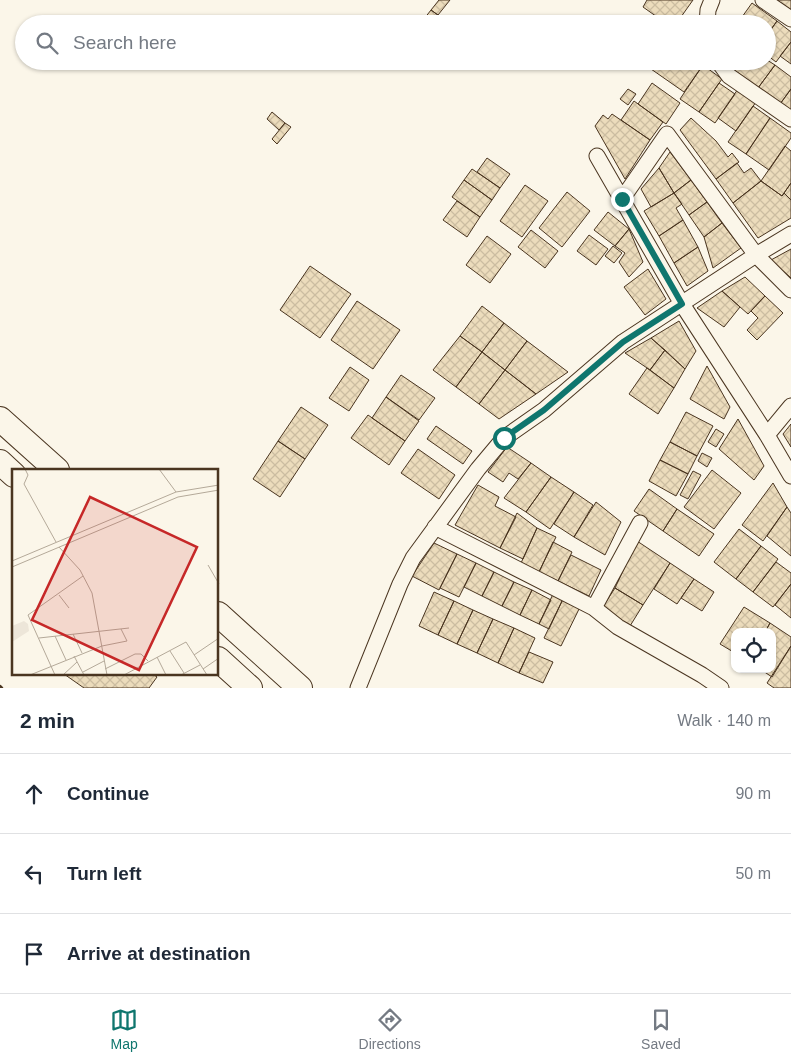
<!DOCTYPE html>
<html lang="en">
<head>
<meta charset="utf-8">
<style>
	body { margin:0; font-family:Arial,sans-serif; background:#f6f6f7; color:#1f2937 }
	.controls { position:absolute; right:15px; bottom:15px; display:grid; overflow:hidden; border-radius:10px; box-shadow:0 1px 4px #0004 }
	.controls button { width:45px; height:45px; display:grid; place-items:center; padding:0; border:0; border-bottom:1px solid #e0e1e3; background:#fff; color:#1f2937; font:25px sans-serif }
	.stop { position:absolute; width:15px; height:15px; margin:-11px; border:4px solid #0f766e; border-radius:50%; background:#fff }
	.stop.end { background:#0f766e; border-color:#fff; box-shadow:0 1px 5px #0008 }
	.list { margin:0; padding:0; list-style:none }
	h2 { display:flex; justify-content:space-between; align-items:center; height:65px; margin:0; padding:0 20px; font-size:21px }
	h2 small { font-size:16px; font-weight:400; color:#747a83 }
	.list li { display:grid; grid-template-columns:32px 1fr auto; gap:15px; align-items:center; box-sizing:border-box; height:80px; padding:0 20px; border-top:1px solid #e0e1e3 }
	.list b { display:block; font-size:19px; white-space:nowrap }
	.list em { font-size:16px; font-style:normal; color:#747a83 }
	.icon { flex:none; width:28px; height:28px; fill:none; stroke:currentColor; stroke-width:2; stroke-linecap:round; stroke-linejoin:round }
	.map { position:relative; flex:none; width:791px; height:688px; overflow:hidden }
	.search { position:absolute; background:#fff; box-shadow:0 1px 4px #0004; left:15px; right:15px; top:15px; height:55px; display:flex; align-items:center; gap:12px; box-sizing:border-box; padding:0 18px; border-radius:28px; color:#747a83; font-size:19px }
	.sheet { height:305px; background:#fff }
	nav { display:flex; justify-content:space-around; align-items:center; box-sizing:border-box; height:70px; border-top:1px solid #e0e1e3; background:#fff; font-size:14px; color:#747a83 }
	nav a { display:grid; justify-items:center; gap:2px }
	nav .on { color:#0f766e }
	.map>svg:first-child { display:block }
	.building { fill:url(#building-cross-hatch); stroke:#4a3520 }
	.lines { fill:none; stroke-linecap:round; stroke-linejoin:round }
	.minor-casing { stroke:#4a3520; stroke-width:17 }
	.trunk-casing { stroke:#4a3520; stroke-width:26 }
	.minor { stroke:#fbf6e9; stroke-width:15 }
	.trunk { stroke:#fbf6e9; stroke-width:24 }
	.wall { stroke:#4a3520; stroke-width:2.5 }
	.route { stroke:#0f766e; stroke-width:6 }
	.inset-road { fill:none; stroke:#b4a999; stroke-width:1 }
	.view { fill:#c62828; fill-opacity:0.15; stroke:#c62828; stroke-width:2.5 }
	.inset-edge { fill:none; stroke:#4a3520; stroke-width:2.5 }
</style>
</head>
<body>
<div class="map">
<svg width="791" height="688" viewBox="0 0 791 688">
	<defs>
		<pattern id="building-cross-hatch" width="8" height="8" patternUnits="userSpaceOnUse" patternTransform="scale(1.25)"><rect width="8" height="8" fill="#ecdcbc"/><path d="M0 0l8 8M0 8l8-8" fill="none" stroke="#ccbda1"/></pattern>
	</defs>
	<rect width="100%" height="100%" fill="#fbf6e9"/>
	<path class="building" d="M439,0H450L438,15L431,10Z
		M647,0H693L676,24H667L643,7Z
		M777,0H791V10Z
		M752,3L777,21L767,35V24H737Z
		M431,10L446,21L444,24H431L424,19Z
		M777,21L791,32V42L776,62L767,55V35Z
		M791,42V64L780,56Z
		M767,60L775,65L758,88L734,70L741,61H767Z
		M657,61H697L703,65L684,92L651,69Z
		M703,65L722,79L699,112L680,99Z
		M775,65L791,77V89L780,104L758,88Z
		M652,83L680,103L666,124L638,104Z
		M719,83L735,94L715,123L699,112Z
		M628,89L636,94L628,105L620,99Z
		M738,89L756,102L736,131L718,118Z
		M791,89V111L780,104Z
		M634,101L663,122L650,140L621,120Z
		M753,106L770,118L746,154L728,142Z
		M272,112L285,123L279,130L267,119Z
		M612,114L650,140L625,179L595,126L603,115L608,119Z
		M691,118L716,141L728,157L732,153L739,162L716,179L680,130Z
		M770,118L791,133V138L769,170L746,154Z
		M285,123L291,127L277,144L272,139Z
		M785,146L791,151V183L782,196L761,181Z
		M670,152L691,180L674,193L659,168Z
		M487,158L510,174L500,188L477,172Z
		M737,163L744,173L751,168L761,181L733,203L716,179Z
		M659,168L674,193L651,207L641,189Z
		M472,169L500,188L492,200L464,180Z
		M464,180L492,200L480,217L452,197Z
		M691,180L707,202L689,215L674,193Z
		M761,181L782,196L784,193L791,200V218L758,238L733,203Z
		M791,183V200L784,193Z
		M525,185L548,201L522,237L500,221Z
		M567,192L590,211L562,247L539,228Z
		M674,193L682,204L676,208L683,220L659,236L644,211Z
		M457,201L480,217L467,237L443,220Z
		M707,202L722,223L704,237L689,215Z
		M608,212L629,229L615,246L594,230Z
		M683,220L698,247L674,263L659,236Z
		M722,223L741,248L713,268L704,237Z
		M629,229L643,262L629,277L619,262L625,253L615,246Z
		M531,230L558,251L545,268L518,247Z
		M589,235L608,249L596,265L577,251Z
		M487,236L511,254L490,283L466,265Z
		M613,246L622,253L614,263L605,256Z
		M698,247L708,271L687,286L674,263Z
		M791,249V278L771,260Z
		M310,266L351,294L320,338L280,310Z
		M648,269L666,299L645,315L624,287Z
		M745,277L765,296L748,314L722,291Z
		M722,291L740,307L724,327L697,308Z
		M765,296L783,313L757,340L747,330L758,318L751,311Z
		M357,301L400,330L373,369L331,340Z
		M482,306L504,323L482,352L460,336Z
		M679,321L696,351L685,369L651,338Z
		M504,323L527,341L505,370L482,352Z
		M460,336L482,352L456,387L433,370Z
		M651,338L665,350L650,370L625,353Z
		M527,341L568,372L536,394L505,370Z
		M665,350L685,369L674,388L650,370Z
		M482,352L505,370L479,404L456,387Z
		M707,366L730,407L724,419L690,399Z
		M350,367L369,380L349,411L329,398Z
		M647,368L674,388L658,414L629,394Z
		M505,370L536,394L499,419L479,404Z
		M401,375L435,398L419,420L386,397Z
		M386,397L419,421L405,441L372,418Z
		M301,407L328,425L305,459L278,441Z
		M686,412L713,426L697,456L670,442Z
		M368,415L405,441L389,465L351,438Z
		M738,419L764,466L754,480L719,449Z
		M791,424V447L783,434Z
		M436,426L472,451L463,464L427,439Z
		M716,429L724,434L716,447L708,442Z
		M278,441L305,459L280,497L253,479Z
		M670,442L697,456L688,474L660,460Z
		M507,447L531,463L518,479L509,473L503,482L488,472Z
		M418,449L455,475L439,499L401,473Z
		M702,453L712,458L707,467L698,461Z
		M660,460L688,474L676,496L649,481Z
		M531,463L551,477L526,512L504,498Z
		M712,470L741,493L714,529L684,507Z
		M693,471L701,475L688,499L680,495Z
		M551,477L574,492L550,529L526,512Z
		M773,483L787,507L763,541L742,525Z
		M478,485L499,497L495,506L516,517L500,548L455,525Z
		M649,489L677,509L663,531L634,511Z
		M574,492L593,505L574,537L554,524Z
		M596,502L621,522L605,555L574,537Z
		M787,507L791,513V556L767,536Z
		M677,509L714,534L699,556L663,531Z
		M517,513L537,528L523,559L500,548Z
		M537,528L556,537L539,572L521,563Z
		M739,529L761,546L736,579L714,562Z
		M637,541L670,563L643,605L615,588Z
		M553,542L572,552L558,581L539,572Z
		M434,543L457,554L439,590L412,576Z
		M761,546L778,559L753,592L736,579Z
		M457,554L476,563L459,597L440,588Z
		M571,555L601,570L589,596L558,581Z
		M776,562L791,573V584L773,607L753,592Z
		M476,563L494,572L482,596L464,587Z
		M670,563L694,579L677,604L654,589Z
		M494,572L514,582L502,606L482,596Z
		M694,579L714,592L702,611L681,598Z
		M514,582L532,590L520,615L502,606Z
		M791,584V618L775,605Z
		M615,588L643,605L630,626L602,608Z
		M532,590L551,600L539,624L520,615Z
		M434,592L454,601L438,635L419,626Z
		M553,594L563,599L549,629L539,624Z
		M563,599L580,607L561,646L544,638Z
		M454,601L473,610L457,644L438,635Z
		M744,607L770,623L765,632H735V653L720,644Z
		M473,610L493,619L477,653L457,644Z
		M493,619L514,628L498,663L477,653Z
		M770,623L791,637V646L772,677L760,669H772V632H765Z
		M514,628L535,638L519,673L498,663Z
		M791,646V688H774L767,683Z
		M529,652L553,662L543,683L519,673Z
		M64,674H153L157,677L149,688H84Z"/>
	<g class="lines">
		<g class="minor-casing">
			<path id="minor" d="M763,0L791,19
				M707,24L708,10L712,0
				M718,61L729,76L791,119
				M597,156L682,304L767,435L791,476
				M622,199L667,134L756,255L791,290
				M767,435L791,406
				M435,527L594,608L618,627L702,675L721,688
				M594,608L640,523
				M358,688L400,584L413,558L478,469L504,438L544,410L623,342L756,255L791,234"/>
		</g>
		<g class="trunk-casing">
			<path id="trunk" d="M0,419L57,470
				M0,462L14,475
				M218,614L300,688
				M218,659L250,688"/>
		</g>
		<use href="#minor" class="minor"/>
		<use href="#trunk" class="trunk"/>
		<path class="wall" d="M0,686L2,688"/>
	</g>
	<g class="lines">
		<path class="route" d="M504,438L544,410L623,342L682,304L622,199"/>
	</g>
	<g transform="translate(12 469)">
		<rect width="206" height="206" fill="#fbf6e9"/>
		<path d="M12,152L16,155L17,162L0,173V157Z" fill="#ede6d9"/>
		<path class="inset-road" d="M13,0L16,6L12,15L44,73M147,0L164,23M47,78L68,101L80,124L95,206M0,92L164,23L207,16M196,96L207,115M0,98L166,28L207,21M47,126L57,139M61,165L70,184M43,167L54,191M27,169L117,159M158,182L172,204M182,186L207,169M62,187L72,206M145,188L154,206M93,200L123,185H129L136,192M191,200L207,189M71,203L92,192M18,206L90,177L115,172L109,160M43,206L16,146L71,107M51,206L65,193M112,206L174,173L195,206M169,206L188,196"/>
		<path class="view" d="M78,28L185,78L127,201L20,151Z"/>
		<rect width="206" height="206" class="inset-edge"/>
	</g>
</svg>
<div class="controls">
<button><svg class="icon" aria-label="locate" viewBox="0 0 24 24"><circle cx="12" cy="12" r="6"/><path d="M12 2v4M12 18v4M2 12h4M18 12h4"/></svg></button>
</div>
<div class="stop" style="left:504px;top:438px"></div>
<div class="stop end" style="left:622px;top:199px"></div>
<div class="search"><svg class="icon" aria-label="search" viewBox="0 0 24 24"><circle cx="10" cy="10" r="6"/><path d="M15 15l6 6"/></svg>Search here</div>
</div>
<section class="sheet">
<h2>2 min<small>Walk · 140 m</small></h2>
<ul class="list">
<li><svg class="icon" aria-label="ahead" viewBox="0 0 24 24"><path d="M12 20V5M6 11l6-6 6 6"/></svg><div><b>Continue</b></div><em>90 m</em></li>
<li><svg class="icon" aria-label="left" viewBox="0 0 24 24"><path d="M17 20v-9H6M10 6l-5 5 5 5"/></svg><div><b>Turn left</b></div><em>50 m</em></li>
<li><svg class="icon" aria-label="arrive" viewBox="0 0 24 24"><path d="M6 21V4h12l-3 4 3 4H6"/></svg><div><b>Arrive at destination</b></div></li>
</ul>
</section>
<nav>
<a class="on"><svg class="icon" aria-label="map" viewBox="0 0 24 24"><path d="M3 6l6-2 6 2 6-2v14l-6 2-6-2-6 2zM9 4v14M15 6v14"/></svg>Map</a>
<a><svg class="icon" aria-label="directions" viewBox="0 0 24 24"><path d="M12 3l9 9-9 9-9-9zM9 14v-3h6M13 9l2 2-2 2"/></svg>Directions</a>
<a><svg class="icon" aria-label="saved" viewBox="0 0 24 24"><path d="M7 4h10v16l-5-4-5 4z"/></svg>Saved</a>
</nav>
</body>
</html>
